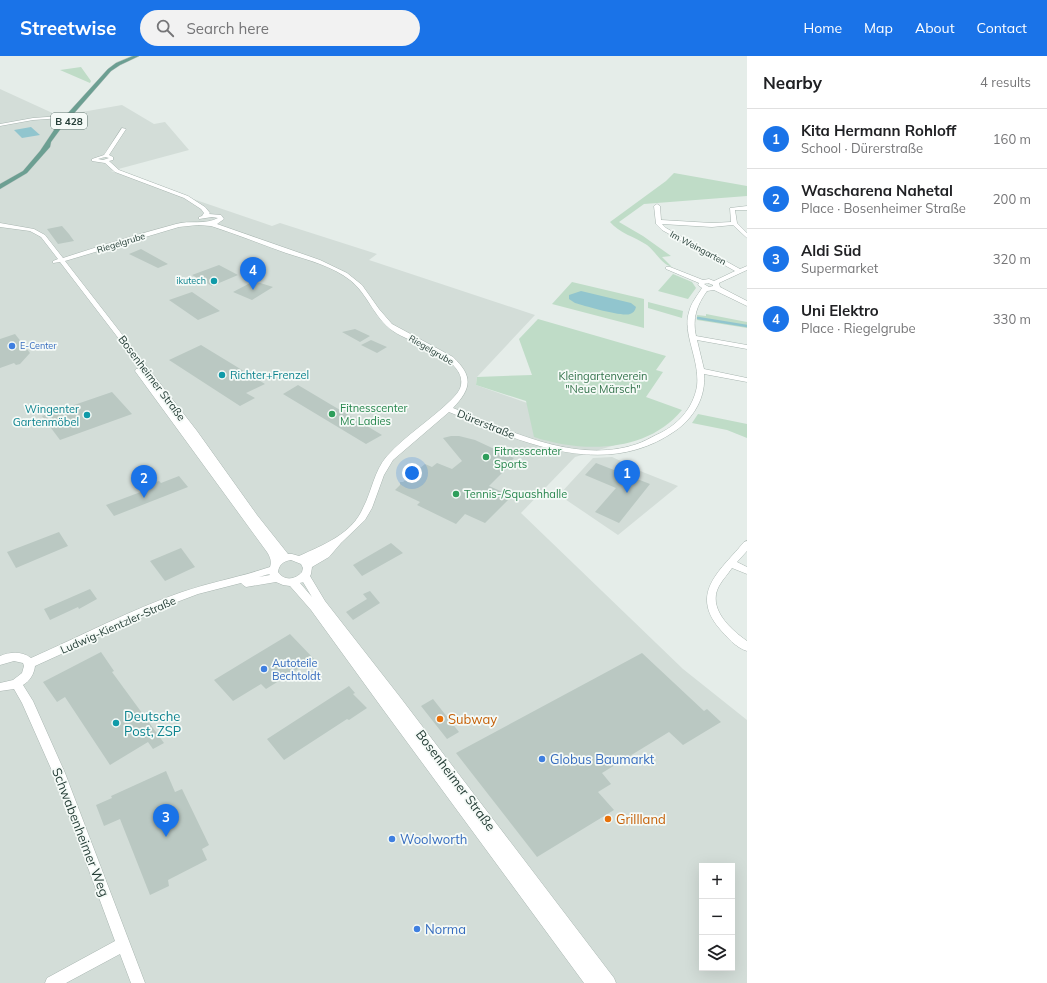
<!DOCTYPE html>
<html lang="en">
<head>
<meta charset="utf-8">
<style>
	body { margin:0; font-family:Mulish,sans-serif; background:#f2f2f2; color:#202124 }
	.controls { position:absolute; right:12px; bottom:12px; display:grid; overflow:hidden; border-radius:0px; box-shadow:0 4px 16px #0002 }
	.controls button { width:36px; height:36px; display:grid; place-items:center; padding:0; border:0; border-bottom:1px solid #e0e0e0; background:#fff; color:#202124; font:20px sans-serif }
	.you { position:absolute; left:412px; top:417px; width:14px; height:14px; margin:-10px; border:3px solid #fff; border-radius:50%; background:#1a73e8; box-shadow:0 0 0 6px #1a73e833 }
	.badge { display:grid; place-items:center; width:26px; height:26px; border-radius:50%; background:#1a73e8; color:#fff; font-size:13px; font-weight:700 }
	.pin { position:absolute; translate:-50% -33px; filter:drop-shadow(0 1px 2px #0008) }
	.pin::after { content:''; position:absolute; top:21px; width:14px; height:12px; background:inherit; clip-path:polygon(0 0,100% 0,50% 100%) }
	.list { margin:0; padding:0; list-style:none }
	h2 { display:flex; justify-content:space-between; align-items:center; height:52px; margin:0; padding:0 16px; font-size:17px }
	h2 small { font-size:13px; font-weight:400; color:#757577 }
	.list li { display:grid; grid-template-columns:26px 1fr auto; gap:12px; align-items:center; box-sizing:border-box; height:60px; padding:0 16px; border-top:1px solid #e0e0e0 }
	.list b { display:block; font-size:15px; white-space:nowrap }
	.list p { margin:0; font-size:13px; white-space:nowrap; color:#757577 }
	.list em { font-size:13px; font-style:normal; color:#757577 }
	.icon { flex:none; width:22px; height:22px; fill:none; stroke:currentColor; stroke-width:2; stroke-linecap:round; stroke-linejoin:round }
	.map { position:relative; flex:none; width:747px; height:927px; overflow:hidden }
	header { display:flex; align-items:center; gap:24px; box-sizing:border-box; height:56px; padding:0 20px; background:#1a73e8; color:#fff }
	header strong { font-size:19px }
	nav { display:flex; gap:22px; margin-inline-start:auto; font-size:14px }
	.search { width:280px; height:36px; background:#f2f2f2; display:flex; align-items:center; gap:10px; box-sizing:border-box; padding:0 14px; border-radius:22px; color:#757577; font-size:15px }
	main { display:flex }
	aside { flex:1; background:#fff }
	.map>svg:first-child { display:block }
	.built { fill:#d3ddd8; fill-rule:evenodd }
	.green { fill:#bfdcc7 }
	.water { fill:#91c5ce }
	.lines { fill:none; stroke-linecap:round; stroke-linejoin:round }
	.stream { stroke:#91c5ce; stroke-width:2.5 }
	.building { fill:#bac8c2 }
	.minor-casing { stroke:#a8b5b0; stroke-width:1 }
	.major-casing { stroke:#c2c9c7; stroke-width:1 }
	.minor { fill:#fff; fill-rule:evenodd }
	.major { fill:#6c9f92; fill-rule:evenodd }
	.culture-dot { fill:#0f9aa8; stroke:#f5faf7; stroke-width:1.5 }
	.shop-dot { fill:#3f7fe0; stroke:#f5faf7; stroke-width:1.5 }
	.leisure-dot { fill:#2e9e5b; stroke:#f5faf7; stroke-width:1.5 }
	.food-dot { fill:#e8710a; stroke:#f5faf7; stroke-width:1.5 }
	.labels { text-anchor:middle; stroke-width:3.5; stroke-linejoin:round; paint-order:stroke }
	.far-street-label { font-size:9px; fill:#253e37; stroke:#f5faf7 }
	.far-culture-label { font-size:9px; fill:#0d838f; stroke:#f5faf7; text-anchor:end }
	.far-shop-label { font-size:9px; fill:#366cbe; stroke:#f5faf7; text-anchor:start }
	.shield { fill:#f5faf7; stroke:#637671; stroke-width:1 }
	.shield-label { font-size:10px; font-weight:bold; fill:#253e37 }
	.culture-label { font-size:11px; fill:#0d838f; stroke:#f5faf7; text-anchor:start }
	.park-label { font-size:11px; fill:#32724a; stroke:#f5faf7 }
	.street-label { font-size:11px; fill:#253e37; stroke:#f5faf7 }
	.leisure-label { font-size:11px; fill:#27864d; stroke:#f5faf7; text-anchor:start }
	.shop-label { font-size:11px; fill:#366cbe; stroke:#f5faf7; text-anchor:start }
	.near-culture-label { font-size:13px; fill:#0d838f; stroke:#f5faf7; text-anchor:start }
	.near-food-label { font-size:13px; fill:#c56008; stroke:#f5faf7; text-anchor:start }
	.near-shop-label { font-size:13px; fill:#366cbe; stroke:#f5faf7; text-anchor:start }
	.near-street-label { font-size:13px; fill:#253e37; stroke:#f5faf7 }
</style>
</head>
<body>
<header>
<strong>Streetwise</strong>
<div class="search"><svg class="icon" aria-label="search" viewBox="0 0 24 24"><circle cx="10" cy="10" r="6"/><path d="M15 15l6 6"/></svg>Search here</div>
<nav><a>Home</a><a>Map</a><a>About</a><a>Contact</a></nav>
</header>
<main>
<div class="map">
<svg width="747" height="927" viewBox="0 0 747 927">
	<rect width="100%" height="100%" fill="#e5ede9"/>
	<path class="built" d="M0,33L59,60L122,49L154,68L165,66L189,94L111,115L272,170L280,167L377,198L369,204L535,259L477,321L476,329L632,384L575,401L521,457L683,613L747,664V927H0ZM702,810H732V912H702Z
		M612,401L621,405L620,407L678,430L618,479L559,439L593,402Z"/>
	<path class="green" d="M81,11L91,25L90,27L60,14Z
		M674,117L747,130V140L644,148L619,166L643,180L671,200L662,201L672,211C661,208 656,196 647,189C635,181 619,177 610,166L666,125Z
		M673,218L692,226L696,232L688,243L658,235Z
		M572,226L644,243V272L552,248Z
		M648,246L683,255L682,262L648,252Z
		M706,258L747,266V272L697,264V259L706,260Z
		M538,263L666,300L656,314L663,316L646,341L682,354C647,397 582,397 534,381L526,345L476,329L477,321L532,319L519,283Z
		M698,358L747,368V382L727,374L692,367Z"/>
	<path class="water" d="M31,71L40,79L22,82L14,74Z
		M581,235L631,247L636,251C635,255 633,257 630,258C622,261 585,250 575,247L569,243V239Z"/>
	<g class="lines">
		<path class="stream" d="M698,262L747,270"/>
	</g>
	<path class="building" d="M62,170L69,178L74,185L58,188L47,173Z
		M141,193L168,208L158,212L129,198Z
		M219,209L238,219L212,230L192,219Z
		M254,225L273,231L252,244L233,236Z
		M192,236L220,255L198,264L169,244Z
		M355,273L370,280L360,286L342,276Z
		M15,278L30,297L20,308L16,309L14,307L0,312V283Z
		M371,284L387,291L377,297L361,289Z
		M201,289L265,328L246,337L255,342L240,350L169,304Z
		M298,329L382,379L366,388L283,338Z
		M112,336L132,358L60,384L42,360Z
		M451,380H459L475,384L514,402L504,412L506,413L489,430L512,440L485,467L465,458L456,468L417,449L420,446L395,434L400,429V426H403L425,408L432,411L437,407L452,413L462,405L443,382Z
		M596,407L650,428L619,467L595,456L616,432L585,419Z
		M179,420L188,431L114,460L106,449L146,434L144,431L159,425L161,427Z
		M59,476L68,490L16,512L7,496Z
		M391,487L403,497L362,520L353,509Z
		M181,492L195,511L165,525L150,505Z
		M90,533L97,543L79,553L78,551L50,564L44,553Z
		M370,535L380,547L353,564L346,556L367,543L363,538Z
		M290,578L314,603L266,633L261,628L233,645L214,624Z
		M101,596L114,615L112,616L164,687L153,693L148,686L110,709L65,641L57,646L43,626Z
		M642,597L704,655L707,653L721,666L683,689L669,676L602,717L611,728L598,736L614,754L537,801L456,697Z
		M349,630L355,637L353,638L367,652L349,664L347,663L284,704L267,683Z
		M433,643L459,676L447,683L421,650Z
		M166,715L175,736L182,733L209,789L202,793L207,804L168,824L169,830L150,839L120,763L104,770L96,749L112,742L111,740Z"/>
	<g class="lines">
		<g class="minor-casing">
			<path id="minor" d="M71,56L73,58L62,62L33,64L0,70V68L33,62L61,60Z
				M122,72L126,73L109,99L113,101V104L109,105L119,114L188,140L205,151L210,157L209,158L221,159L224,163L217,168L320,204L347,217L362,229L379,253L392,268L453,301C473,320 472,332 453,352C509,374 575,409 637,388C643,386 650,382 656,379C677,370 693,353 697,330C700,304 682,277 689,256C691,247 697,240 702,232L698,229L699,227L666,213V211H670L703,224L709,223L714,225L735,215L662,174L656,168L654,150L657,148L660,150L661,164L712,167L731,166L730,152L747,150V154H735L737,167L747,177V182L733,169L712,171L662,168L666,172L740,213L747,210V214L719,227L720,231L747,245V250L714,234L707,235C697,249 692,262 696,280L747,289V293L697,284L704,313L747,322V326L704,318C706,341 694,362 675,375C603,425 520,385 449,356L393,404L384,419L372,452L365,464L341,487L329,501L312,511L311,518L310,520L325,545L400,641L614,922L616,927H584L382,652L311,554L290,530L283,529L276,526L246,531L243,529L241,527L198,538L169,549L35,610C34,618 30,625 23,629L33,645L65,717L145,927H131L120,898L66,927H45L47,922L115,885L53,717L22,647L14,633L0,635V627L13,624L22,617L24,610L23,607L14,605L0,609V600C10,596 22,595 31,602C81,580 130,554 182,536C211,526 241,521 270,511C272,505 270,501 267,496L135,315L136,313H142L60,206L53,207V205L58,203L41,181L30,175L0,171V167L34,173L45,179L63,202C100,190 138,178 176,168C189,164 206,169 218,162L212,161L199,163V161L202,160L204,157L201,153L184,142L115,116L105,107L92,105V103L104,99ZM105,101L109,102L103,104L98,103ZM198,169L211,170C236,178 261,188 286,197C308,204 332,210 350,224C368,238 374,262 393,275C410,287 466,302 461,329C460,335 455,340 451,344C432,363 406,379 387,400C374,415 372,435 363,452C352,478 323,489 299,500L292,498H288L257,459L197,375L65,205L179,171ZM708,227L713,229V230L709,231L704,228ZM291,504L301,508L303,512L302,516C295,524 284,525 278,516C279,508 284,505 291,504ZM269,518L270,519L259,521ZM303,526L312,541L300,527Z
				M747,485V495L737,506L747,511V518L732,512C728,518 723,523 719,530C707,552 730,573 747,585V595C736,592 726,580 719,572C689,536 722,513 744,486Z"/>
		</g>
		<g class="major-casing">
			<path id="major" d="M133,0H139L120,9L111,15L62,71L51,86L50,91L27,117L0,133V128L23,115L40,95L58,68L108,13L116,7Z"/>
		</g>
		<use href="#minor" class="minor"/>
		<use href="#major" class="major"/>
	</g>
	<g class="culture-dot">
		<circle cx="214" cy="225" r="4"/>
		<circle cx="222" cy="319" r="4"/>
		<circle cx="87" cy="359" r="4"/>
		<circle cx="116" cy="667" r="4"/>
	</g>
	<g class="shop-dot">
		<circle cx="12" cy="290" r="4"/>
		<circle cx="264" cy="613" r="4"/>
		<circle cx="542" cy="703" r="4"/>
		<circle cx="392" cy="783" r="4"/>
		<circle cx="417" cy="873" r="4"/>
	</g>
	<g class="leisure-dot">
		<circle cx="332" cy="358" r="4"/>
		<circle cx="486" cy="401" r="4"/>
		<circle cx="456" cy="438" r="4"/>
	</g>
	<g class="food-dot">
		<circle cx="440" cy="663" r="4"/>
		<circle cx="608" cy="763" r="4"/>
	</g>
	<g class="labels">
		<g class="far-street-label">
			<text transform="translate(121 187) rotate(-17)" y="3">Riegelgrube</text>
			<text transform="translate(698 192) rotate(28)" y="3">Im Weingarten</text>
			<text transform="translate(431 294) rotate(30)" y="3">Riegelgrube</text>
		</g>
		<g class="far-culture-label">
			<text x="206" y="228">ikutech</text>
		</g>
		<g class="far-shop-label">
			<text x="20" y="293">E-Center</text>
		</g>
		<rect class="shield" x="51" y="57" width="36" height="16" rx="3"/>
		<g class="shield-label">
			<text x="69" y="69">B 428</text>
		</g>
		<g class="culture-label">
			<text x="230" y="323">Richter+Frenzel</text>
			<text x="79" y="357" text-anchor="end">Wingenter<tspan x="79" dy="13">Gartenmöbel</tspan></text>
		</g>
		<g class="park-label">
			<text x="603" y="324">Kleingartenverein<tspan x="603" dy="13">"Neue Märsch"</tspan></text>
		</g>
		<g class="street-label">
			<text transform="translate(152 322) rotate(53)" y="4">Bosenheimer Straße</text>
			<text transform="translate(486 368) rotate(22)" y="4">Dürerstraße</text>
			<text transform="translate(118 569) rotate(-24)" y="4">Ludwig-Kientzler-Straße</text>
		</g>
		<g class="leisure-label">
			<text x="340" y="356">Fitnesscenter<tspan x="340" dy="13">Mc Ladies</tspan></text>
			<text x="494" y="399">Fitnesscenter<tspan x="494" dy="13">Sports</tspan></text>
			<text x="464" y="442">Tennis-/Squashhalle</text>
		</g>
		<g class="shop-label">
			<text x="272" y="611">Autoteile<tspan x="272" dy="13">Bechtoldt</tspan></text>
		</g>
		<g class="near-culture-label">
			<text x="124" y="665">Deutsche<tspan x="124" dy="15">Post, ZSP</tspan></text>
		</g>
		<g class="near-food-label">
			<text x="448" y="668">Subway</text>
			<text x="616" y="768">Grillland</text>
		</g>
		<g class="near-shop-label">
			<text x="550" y="708">Globus Baumarkt</text>
			<text x="400" y="788">Woolworth</text>
			<text x="425" y="878">Norma</text>
		</g>
		<g class="near-street-label">
			<text transform="translate(456 724) rotate(53)" y="5">Bosenheimer Straße</text>
			<text transform="translate(81 776) rotate(69)" y="5">Schwabenheimer Weg</text>
		</g>
	</g>
</svg>
<div class="controls">
<button>+</button>
<button>−</button>
<button><svg class="icon" aria-label="layers" viewBox="0 0 24 24"><path d="M12 4l9 5-9 5-9-5zM3 14l9 5 9-5"/></svg></button>
</div>
<div class="you"></div>
<div class="pin badge" style="left:627px;top:437px">1</div>
<div class="pin badge" style="left:144px;top:442px">2</div>
<div class="pin badge" style="left:166px;top:781px">3</div>
<div class="pin badge" style="left:253px;top:234px">4</div>
</div>
<aside>
<h2>Nearby<small>4 results</small></h2>
<ul class="list">
<li><span class="badge">1</span><div><b>Kita Hermann Rohloff</b><p>School · Dürerstraße</p></div><em>160 m</em></li>
<li><span class="badge">2</span><div><b>Wascharena Nahetal</b><p>Place · Bosenheimer Straße</p></div><em>200 m</em></li>
<li><span class="badge">3</span><div><b>Aldi Süd</b><p>Supermarket</p></div><em>320 m</em></li>
<li><span class="badge">4</span><div><b>Uni Elektro</b><p>Place · Riegelgrube</p></div><em>330 m</em></li>
</ul>
</aside>
</main>
</body>
</html>
